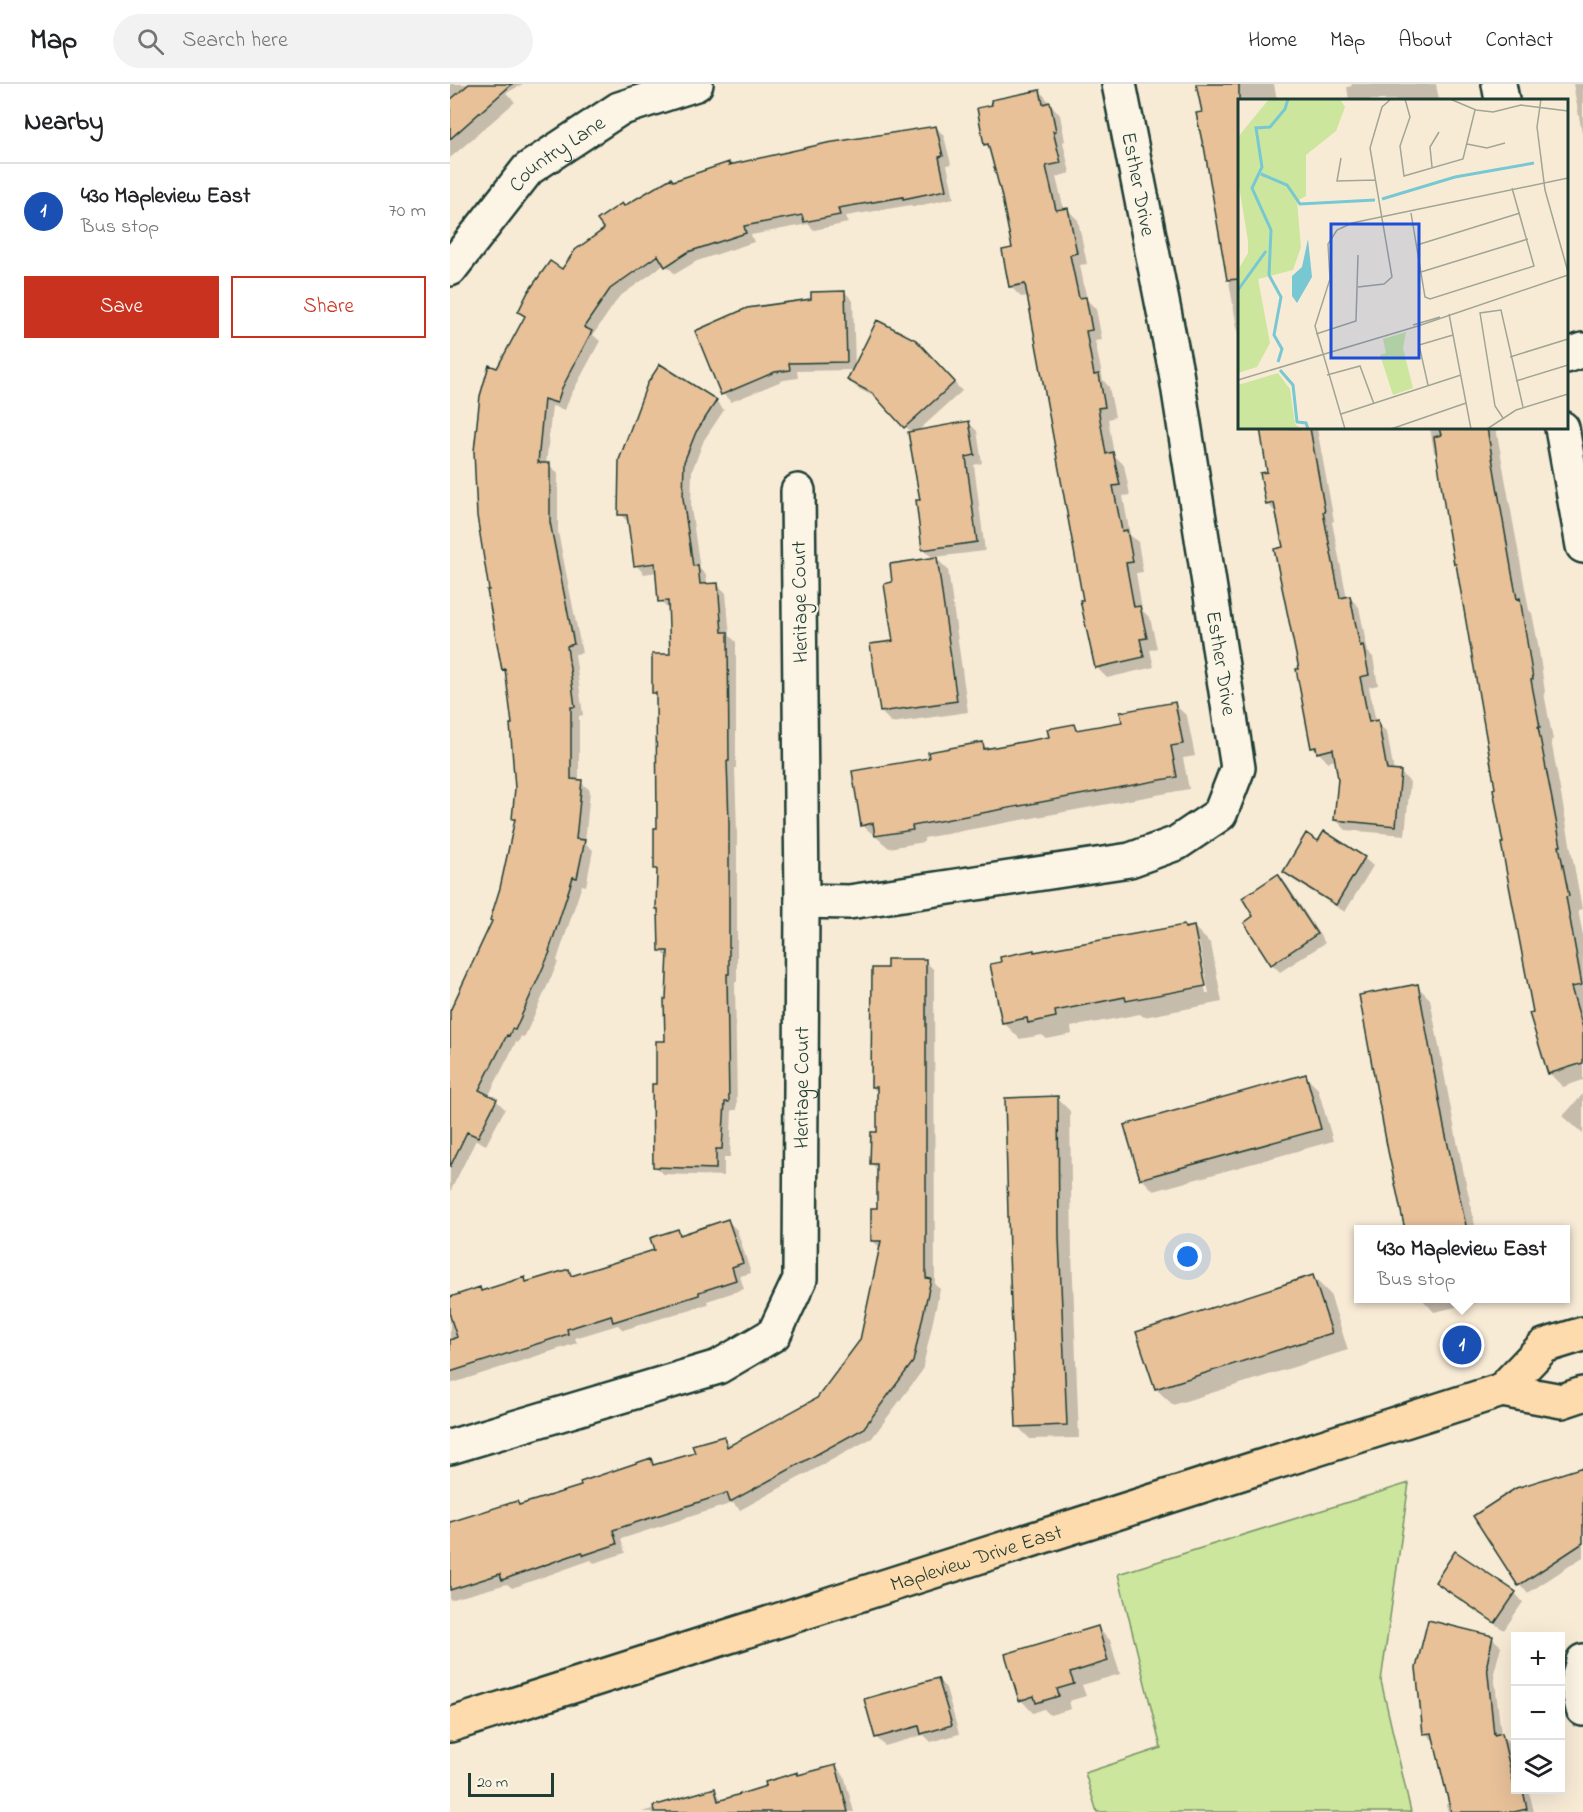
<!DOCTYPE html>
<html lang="en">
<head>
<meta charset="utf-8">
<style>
	body { margin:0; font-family:"Indie Flower",sans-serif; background:#f2f2f2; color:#202124 }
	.controls { position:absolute; right:18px; bottom:18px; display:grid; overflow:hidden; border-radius:0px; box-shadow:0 6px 24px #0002 }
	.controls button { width:54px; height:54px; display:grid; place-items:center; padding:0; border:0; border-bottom:2px solid #e0e0e0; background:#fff; color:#202124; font:30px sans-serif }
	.scale { position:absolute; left:18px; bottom:15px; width:86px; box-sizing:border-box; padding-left:6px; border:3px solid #1f3d34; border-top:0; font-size:16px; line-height:21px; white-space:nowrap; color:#1f3d34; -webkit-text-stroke:4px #fcf5e5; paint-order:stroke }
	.you { position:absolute; left:738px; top:1173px; width:21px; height:21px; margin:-15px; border:4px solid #fff; border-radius:50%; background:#1a73e8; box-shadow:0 0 0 9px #1a73e833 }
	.badge { display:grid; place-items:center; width:39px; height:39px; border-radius:50%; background:#c8321e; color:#fff; font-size:20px; font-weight:700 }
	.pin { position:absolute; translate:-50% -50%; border:3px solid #fff; box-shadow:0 2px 6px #0006 }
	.popup { position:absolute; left:904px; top:1141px; width:216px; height:78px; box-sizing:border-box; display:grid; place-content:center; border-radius:0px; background:#fff; filter:drop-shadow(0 2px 4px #0005); font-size:20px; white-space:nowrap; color:#757577 }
	.popup b { font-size:22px; color:#202124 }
	.popup::after { content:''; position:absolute; left:50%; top:100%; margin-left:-12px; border:12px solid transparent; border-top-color:#fff }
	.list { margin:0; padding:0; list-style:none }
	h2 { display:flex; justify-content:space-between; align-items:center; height:78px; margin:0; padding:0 24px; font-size:26px }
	h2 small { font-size:20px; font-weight:400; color:#757577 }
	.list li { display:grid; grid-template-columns:39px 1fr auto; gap:18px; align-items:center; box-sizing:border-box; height:96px; padding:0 24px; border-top:2px solid #e0e0e0 }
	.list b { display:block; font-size:22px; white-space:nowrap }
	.list p { margin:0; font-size:20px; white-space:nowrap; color:#757577 }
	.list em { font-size:20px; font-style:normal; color:#757577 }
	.actions { display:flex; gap:12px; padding:18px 24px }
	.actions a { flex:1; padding:14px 0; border:2px solid #c8321e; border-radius:0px; text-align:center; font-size:21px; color:#c8321e }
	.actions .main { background:#c8321e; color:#fff }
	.icon { flex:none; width:33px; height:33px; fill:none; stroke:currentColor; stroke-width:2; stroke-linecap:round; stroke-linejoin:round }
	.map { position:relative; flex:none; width:1133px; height:1728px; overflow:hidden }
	header { display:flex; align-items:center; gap:36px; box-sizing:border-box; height:84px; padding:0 30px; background:#fff; border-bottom:2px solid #e0e0e0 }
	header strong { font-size:28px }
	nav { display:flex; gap:33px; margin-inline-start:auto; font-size:21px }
	.search { width:420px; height:54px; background:#f2f2f2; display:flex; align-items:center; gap:15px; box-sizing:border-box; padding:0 21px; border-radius:33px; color:#757577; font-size:22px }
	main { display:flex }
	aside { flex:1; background:#fff }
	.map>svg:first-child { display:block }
	.green { fill:#cce69d; stroke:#769268; stroke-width:1.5 }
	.shadow { fill:#0003; fill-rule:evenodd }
	.building { fill:#e8c199; stroke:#1f3d34; stroke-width:1.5 }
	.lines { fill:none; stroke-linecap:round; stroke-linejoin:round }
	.minor-casing { stroke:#1f3d34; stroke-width:38 }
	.major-casing { stroke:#1f3d34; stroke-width:38 }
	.minor { stroke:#fcf5e5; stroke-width:33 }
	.major { stroke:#fedbac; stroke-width:33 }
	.labels { text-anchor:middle; stroke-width:4.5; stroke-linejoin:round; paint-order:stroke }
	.street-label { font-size:21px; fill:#1f3d34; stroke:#fcf5e5 }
	.inset-river { fill:none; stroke:#78c8d4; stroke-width:3 }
	.inset-road { fill:none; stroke:#a1a595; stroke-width:1.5 }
	.view { fill:#1d4ed8; fill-opacity:0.15; stroke:#1d4ed8; stroke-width:3 }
	.inset-edge { fill:none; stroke:#1f3d34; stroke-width:3 }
</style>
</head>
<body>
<header>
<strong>Map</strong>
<div class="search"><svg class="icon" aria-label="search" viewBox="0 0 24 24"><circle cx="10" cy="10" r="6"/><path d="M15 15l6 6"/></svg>Search here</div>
<nav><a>Home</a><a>Map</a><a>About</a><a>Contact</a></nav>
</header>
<main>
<aside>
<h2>Nearby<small></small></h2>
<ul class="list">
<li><span class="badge" style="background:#1a4fb4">1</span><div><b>430 Mapleview East</b><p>Bus stop</p></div><em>70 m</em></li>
</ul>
<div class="actions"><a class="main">Save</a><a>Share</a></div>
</aside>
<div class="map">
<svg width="1133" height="1728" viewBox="0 0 1133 1728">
	<rect width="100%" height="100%" fill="#f8ebd6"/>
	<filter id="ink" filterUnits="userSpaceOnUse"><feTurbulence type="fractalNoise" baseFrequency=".0167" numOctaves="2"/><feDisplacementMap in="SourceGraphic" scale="12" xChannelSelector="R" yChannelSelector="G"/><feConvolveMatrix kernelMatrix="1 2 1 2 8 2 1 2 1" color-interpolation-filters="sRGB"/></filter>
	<g filter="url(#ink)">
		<path class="green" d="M959,1399L931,1597L961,1728H647L635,1689L711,1664L668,1490Z"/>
		<path class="shadow" d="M0,0H73L56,9L65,18L0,74Z
			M748,0H824L827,16H789V255L753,48L756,47Z
			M901,0H986L989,16H899L897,3L902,2Z
			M1123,0H1133V54Z
			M590,7L610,31L615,57L613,58L620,89L606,93L614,126L617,125L628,136L637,180L630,181L637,216L646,225L652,256L645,257L653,296L659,303L665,333L658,335L664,371L674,381L680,411L673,412L680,451L688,458L693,488L686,489L692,526L700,534L707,564L700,566L704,583L657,594L646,583L579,212L571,213L560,202L563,165L542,66L536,60Z
			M486,43L494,52L501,80L497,81L504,114L463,123L461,121L396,132L398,139L364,146L358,140L301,151L304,158L247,177L225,190L215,180L169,213L143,251L150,257L120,313L115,326L102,322L96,381H99L108,389V448L132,569L125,570L133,631L129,632V697L140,706L135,759L143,766L136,802L132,801L107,876L108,878L74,954L71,952L68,959L66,958L38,1013L46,1016L55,1025L36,1061L26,1056L0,1108V937L43,838L66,737L64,735L66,704L64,641L57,589L53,585L48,286L76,234L69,227L156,146L175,124L224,98L278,80L280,82Z
			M395,208L403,217L405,283L474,266L512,307L468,347L518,338L527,347L532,379L524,381L535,467L485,473L498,486L518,628L442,639L431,628L445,558L444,499L484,475L473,465L472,417L461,348L431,316L407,304L399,295L403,286L347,287L348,294L334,296L281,318L273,310L363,217Z
			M266,317L274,326L254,356L242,387L241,424L250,485L256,491L257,501L267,500L276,509L280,552L286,558V684H285L287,748V898H285L287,1026H282L280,1073H274V1092L213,1090L204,1082L208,1001L216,958L219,875L211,867L208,787L205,784L208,746L207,612L203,608L221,571L218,525L210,517L207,488L194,490L186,481L178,438L170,430Z
			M805,344H867L884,437L882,438L897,514L899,513L909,523L918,568L923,573L928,601L919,603L926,638L937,648L944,688H950L960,698L955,751L896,746L886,736L889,695L886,676L878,678L863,663L834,464L827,430L818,420L819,389L813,352Z
			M980,344H1046L1075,504L1079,526L1082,529L1088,560L1095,608L1094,609L1103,656H1101L1132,825L1128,826L1133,851V996L1113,1003L1099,989L1085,929L1008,482L1005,479L989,373L984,368Z
			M724,620L737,632L745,672L733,674L739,705L474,754V758L439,764L412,741L481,675L532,659L539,666L601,655L624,642L629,647L674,639Z
			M869,759L914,774L923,782L895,828L843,796L835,788Z
			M828,792L837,801L875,859L830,888L822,880L805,833Z
			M744,843L761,860L772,918L694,933L690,930L621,943L622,950L597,955L592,951L570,955L553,938L585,870ZM746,858H749L759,909H756Z
			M475,877L484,886L485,1201L490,1205L472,1287L422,1354L290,1426L283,1419L171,1455L175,1469L144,1479L141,1476L62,1504L57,1500L0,1516V1439L67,1419L70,1422L133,1403L200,1376L206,1382L247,1370L273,1353L282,1362L368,1315L411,1256L431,1165L422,1156L429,1126V1087L422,1080L429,1049V1009L422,1003L438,886Z
			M967,902L980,915L1007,1057L1026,1146H957Z
			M855,992L868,1005L883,1057L704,1107L691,1094Z
			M1133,1010V1050L1113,1032Z
			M607,1014L620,1027L622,1168L629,1354L580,1355L568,1343Z
			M278,1137L287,1146L301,1189L290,1192L294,1205L257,1217L258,1220L173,1246L168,1241L125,1254L127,1259L0,1300V1214L30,1205L33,1208L75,1195L78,1199L118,1187L124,1192L206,1167L228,1147L233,1152Z
			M863,1193L880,1210L898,1266L723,1321L706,1305L688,1249Z
			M971,1214H1041V1215L984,1228Z
			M1133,1385V1473L1078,1509L1069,1501Z
			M987,1498L1065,1509L1073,1518L1054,1546L995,1506Z
			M647,1543L660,1556L670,1590L632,1601L636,1612L619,1617L621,1625L600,1631L594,1625L583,1629L571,1616Z
			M1042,1554L1051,1562L1044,1589L1051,1651L1060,1659L1066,1679V1706L1079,1707L1084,1728H998L996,1720L1000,1719L985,1658L975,1649Z
			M488,1596L496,1604L509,1650L481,1658L474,1651L435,1662L427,1654Z
			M386,1683L394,1691L404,1728H192L264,1706L273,1717L318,1703L347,1690L349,1692Z"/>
		<path class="building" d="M19,0H62L0,55V16Z
			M746,0H789V195L777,196L754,62H753L746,29L752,28Z
			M590,6L593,20L600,18L606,47H603L611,79L596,82L606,126L618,124L627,169L620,171L629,214L636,213L642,246L636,247L644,291L649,290L655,323L648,324L656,370L663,368L670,401L663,402L672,447L677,446L683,478L676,479L684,523L690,522L697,554L690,555L694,573L645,584L630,516H633L575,200L559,203L552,166L562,164L551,109L538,60L534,61L527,24L542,21L541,16Z
			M486,42L493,72L489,73L496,106L453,115V113L388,124L390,131L354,138L352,131L294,142L296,149L238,168L215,183L208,171L160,205L134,243L142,247L112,304L107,319L94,315L88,379H100V438L124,560L117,562L125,623H121V695L132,696L126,755L135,756L127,794L123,793L99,867L100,868L65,946L62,945L59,952L57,951L29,1006L47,1015L28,1053L17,1048L0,1083V927L42,837L40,836L50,804L65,735H62L65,704L60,640H62L55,585L52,586L37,506H39L27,432L24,367L30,312L39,281L47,284L75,232L68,228L78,208L100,177L112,185L125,166L154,145L147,136L172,119L174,122L221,94L223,97L279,78V81L377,59Z
			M395,207L397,278L339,279L340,286L325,288L271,311L245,247L297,224L361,215V208Z
			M427,236L466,256L505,298L454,344L422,309L397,296Z
			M210,280L267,316L246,348L234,378L233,414L243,482L248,481L250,500L268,499L272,548H278L279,677H277L279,738V890H277L279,1018H275L272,1065H266V1085L203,1083L202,1000H206V957H215L214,915H216L218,867H209L208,825H206L207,785H204V744H207L206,609H202V570H220L218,517L208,518L205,479L184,482L177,431H168L169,376L197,300Z
			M519,337L525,371L516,373L527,458L472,466L466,416H470L458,348Z
			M810,344H860L875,428H873L890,514L900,512L910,562L913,561L919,591L910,593L919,638L928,636L937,686L951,687L946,742L884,736L888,695L883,665L867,669L866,663L861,664L846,585H849L824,465L833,463L824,419L816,421L810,389L817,388Z
			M989,344H1037L1062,489L1067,515L1070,514L1075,545L1083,595L1081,596L1090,643H1088L1111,762H1109L1119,812L1116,813L1132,901L1121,903L1133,944V979L1098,990L1079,929L1083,928L1051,759H1053L1043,705L1045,704L1006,480H1004L998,446L984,353L991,351Z
			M487,473L507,617L430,628L420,560L443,557L434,500L442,498L440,480Z
			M725,618L733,660L721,662L727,693L462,742L463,746L425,752L423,739L411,742L402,687L479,674L478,668L533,658L534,665L599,653L597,645L624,640L626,646L672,638L670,628Z
			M874,747L915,773L886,821L833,788L856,749L868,757Z
			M828,790L867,850L821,881L794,839L803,832L792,814Z
			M734,841L735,844L744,842L756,902L676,917L675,913L605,927L606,933L578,939L577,934L552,939L540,880L551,878L550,873L584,866V868Z
			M437,875H476V1194L481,1195L463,1278L413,1345L280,1418L277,1409L163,1446L167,1460L134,1471L132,1468L52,1496L50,1490L0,1506V1438L67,1417L69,1421L131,1402L130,1398L201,1374L203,1381L245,1369L242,1361L274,1352L277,1363L367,1314L410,1256L431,1157H421V1124H427V1080H420L421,1048H427V1003H421L422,884H437Z
			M968,900L994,1043L1017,1146H955L938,1067L909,911Z
			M856,990L871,1045L690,1095L674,1041Z
			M608,1012L609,1154L617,1341L566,1343L559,1169L555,1014Z
			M278,1135L293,1179L282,1183L286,1196L249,1208V1211L163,1238L161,1231L117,1245L118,1250L0,1288V1256L7,1253L0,1232V1213L30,1203L31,1207L75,1193L76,1198L119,1185L121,1192L204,1166L200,1154L228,1145L230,1151Z
			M863,1191L882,1249L705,1305L686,1248Z
			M1133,1383V1459L1068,1502L1023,1432L1066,1404Z
			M1005,1467L1066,1508L1045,1539L985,1498Z
			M978,1536L1043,1552L1037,1580L1044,1651L1052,1649L1065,1706H1073L1077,1725L1064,1728H1001L982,1649L973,1650L966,1584Z
			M648,1542L658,1577L620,1589L624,1600L607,1605L609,1612L586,1619L584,1612L569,1617L555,1570Z
			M488,1594L502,1641L471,1650L469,1642L425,1654L414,1615Z
			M386,1681L398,1728H204L203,1722L265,1704L268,1717L316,1702L315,1698L348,1688V1691Z"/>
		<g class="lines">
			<g class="minor-casing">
				<g id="minor">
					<path d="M1049,0L1052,16"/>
					<path id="s1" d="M0,185L78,85L169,25L246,0"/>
					<path d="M1116,272L1133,266"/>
					<path d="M1112,344L1133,462"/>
					<path d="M352,817L399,818L680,776L727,759L770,730L788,684L726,288L669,0"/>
					<path id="s2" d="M0,1363L268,1283L324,1250L350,1195L352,817L348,407"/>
					<path d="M1133,1577L1127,1599L1133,1625"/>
				</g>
			</g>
			<g class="major-casing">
				<g id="major">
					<path d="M1052,1306L1094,1262L1133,1250"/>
					<path id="s3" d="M0,1641L1052,1306L1112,1317L1133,1310"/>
				</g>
			</g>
			<use href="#minor" class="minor"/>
			<use href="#major" class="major"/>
		</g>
	</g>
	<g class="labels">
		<g class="street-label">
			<text dy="7" stroke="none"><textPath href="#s1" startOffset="159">Country Lane</textPath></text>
			<text transform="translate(689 100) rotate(79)" y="7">Esther Drive</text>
			<text transform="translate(349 518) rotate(-91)" y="7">Heritage Court</text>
			<text transform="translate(772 579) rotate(81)" y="7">Esther Drive</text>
			<text dy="7" stroke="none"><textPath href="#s2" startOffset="597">Heritage Court</textPath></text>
			<text dy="7" stroke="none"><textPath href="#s3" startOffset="552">Mapleview Drive East</textPath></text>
		</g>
	</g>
	<g transform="translate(788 15)">
		<rect width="330" height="330" fill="#f8ebd6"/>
		<path d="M31,0H102L107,8L98,32L68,56V97L59,102L63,148L55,171L20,180L32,244L19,268L0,274V171L10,154V142L0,81V38ZM168,233L165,249L175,289L155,296L142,256L148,254L145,240ZM40,274L52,290L57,325L63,330H0V286Z" fill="#cce69d"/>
		<path d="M70,140L74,178L59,204L54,197V177L64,168Z" fill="#78c8d4"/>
		<path class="inset-river" d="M23,75L49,86L62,105L137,101M144,100L217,78L296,64M0,191L28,152M40,263L44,250L36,236L43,198L31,176L33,131L14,89L24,68L18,29L32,28L47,10L50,0M42,271L55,286L59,323L68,324L70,330"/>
		<path class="inset-road" d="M167,0L172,18L162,47L166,77L225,60L237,11M212,0L238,11L255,13L283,6L330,12M303,0L299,28L307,91L330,173M229,45L249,49L267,44M103,59L99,82L138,81M194,68L192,48L201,33M173,114L187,198L192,200L296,167L274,89M179,146L282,114M183,173L290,140M120,188L146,185L154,178L132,49L144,8L153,0M211,215L233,330M175,226L202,218M78,235L118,222L120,156M272,258L330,240M89,276L122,267L136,305M0,281L180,227L330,176M278,282L330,266M190,286L181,246L215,236M103,315L223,276M265,319L257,307L242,214L263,211L285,308M107,330L77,227L92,180L90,145L99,131L114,124L330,79M153,330L228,304M249,330L278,311L330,295"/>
		<path class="view" d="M93,125H181V259H93Z"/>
		<rect width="330" height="330" class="inset-edge"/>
	</g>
</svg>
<div class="controls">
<button>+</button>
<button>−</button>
<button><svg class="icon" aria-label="layers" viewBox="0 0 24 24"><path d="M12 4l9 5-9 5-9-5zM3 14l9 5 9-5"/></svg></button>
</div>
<div class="scale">20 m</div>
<div class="you"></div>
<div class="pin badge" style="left:1012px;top:1261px;background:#1a4fb4">1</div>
<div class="popup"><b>430 Mapleview East</b>Bus stop</div>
</div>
</main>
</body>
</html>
